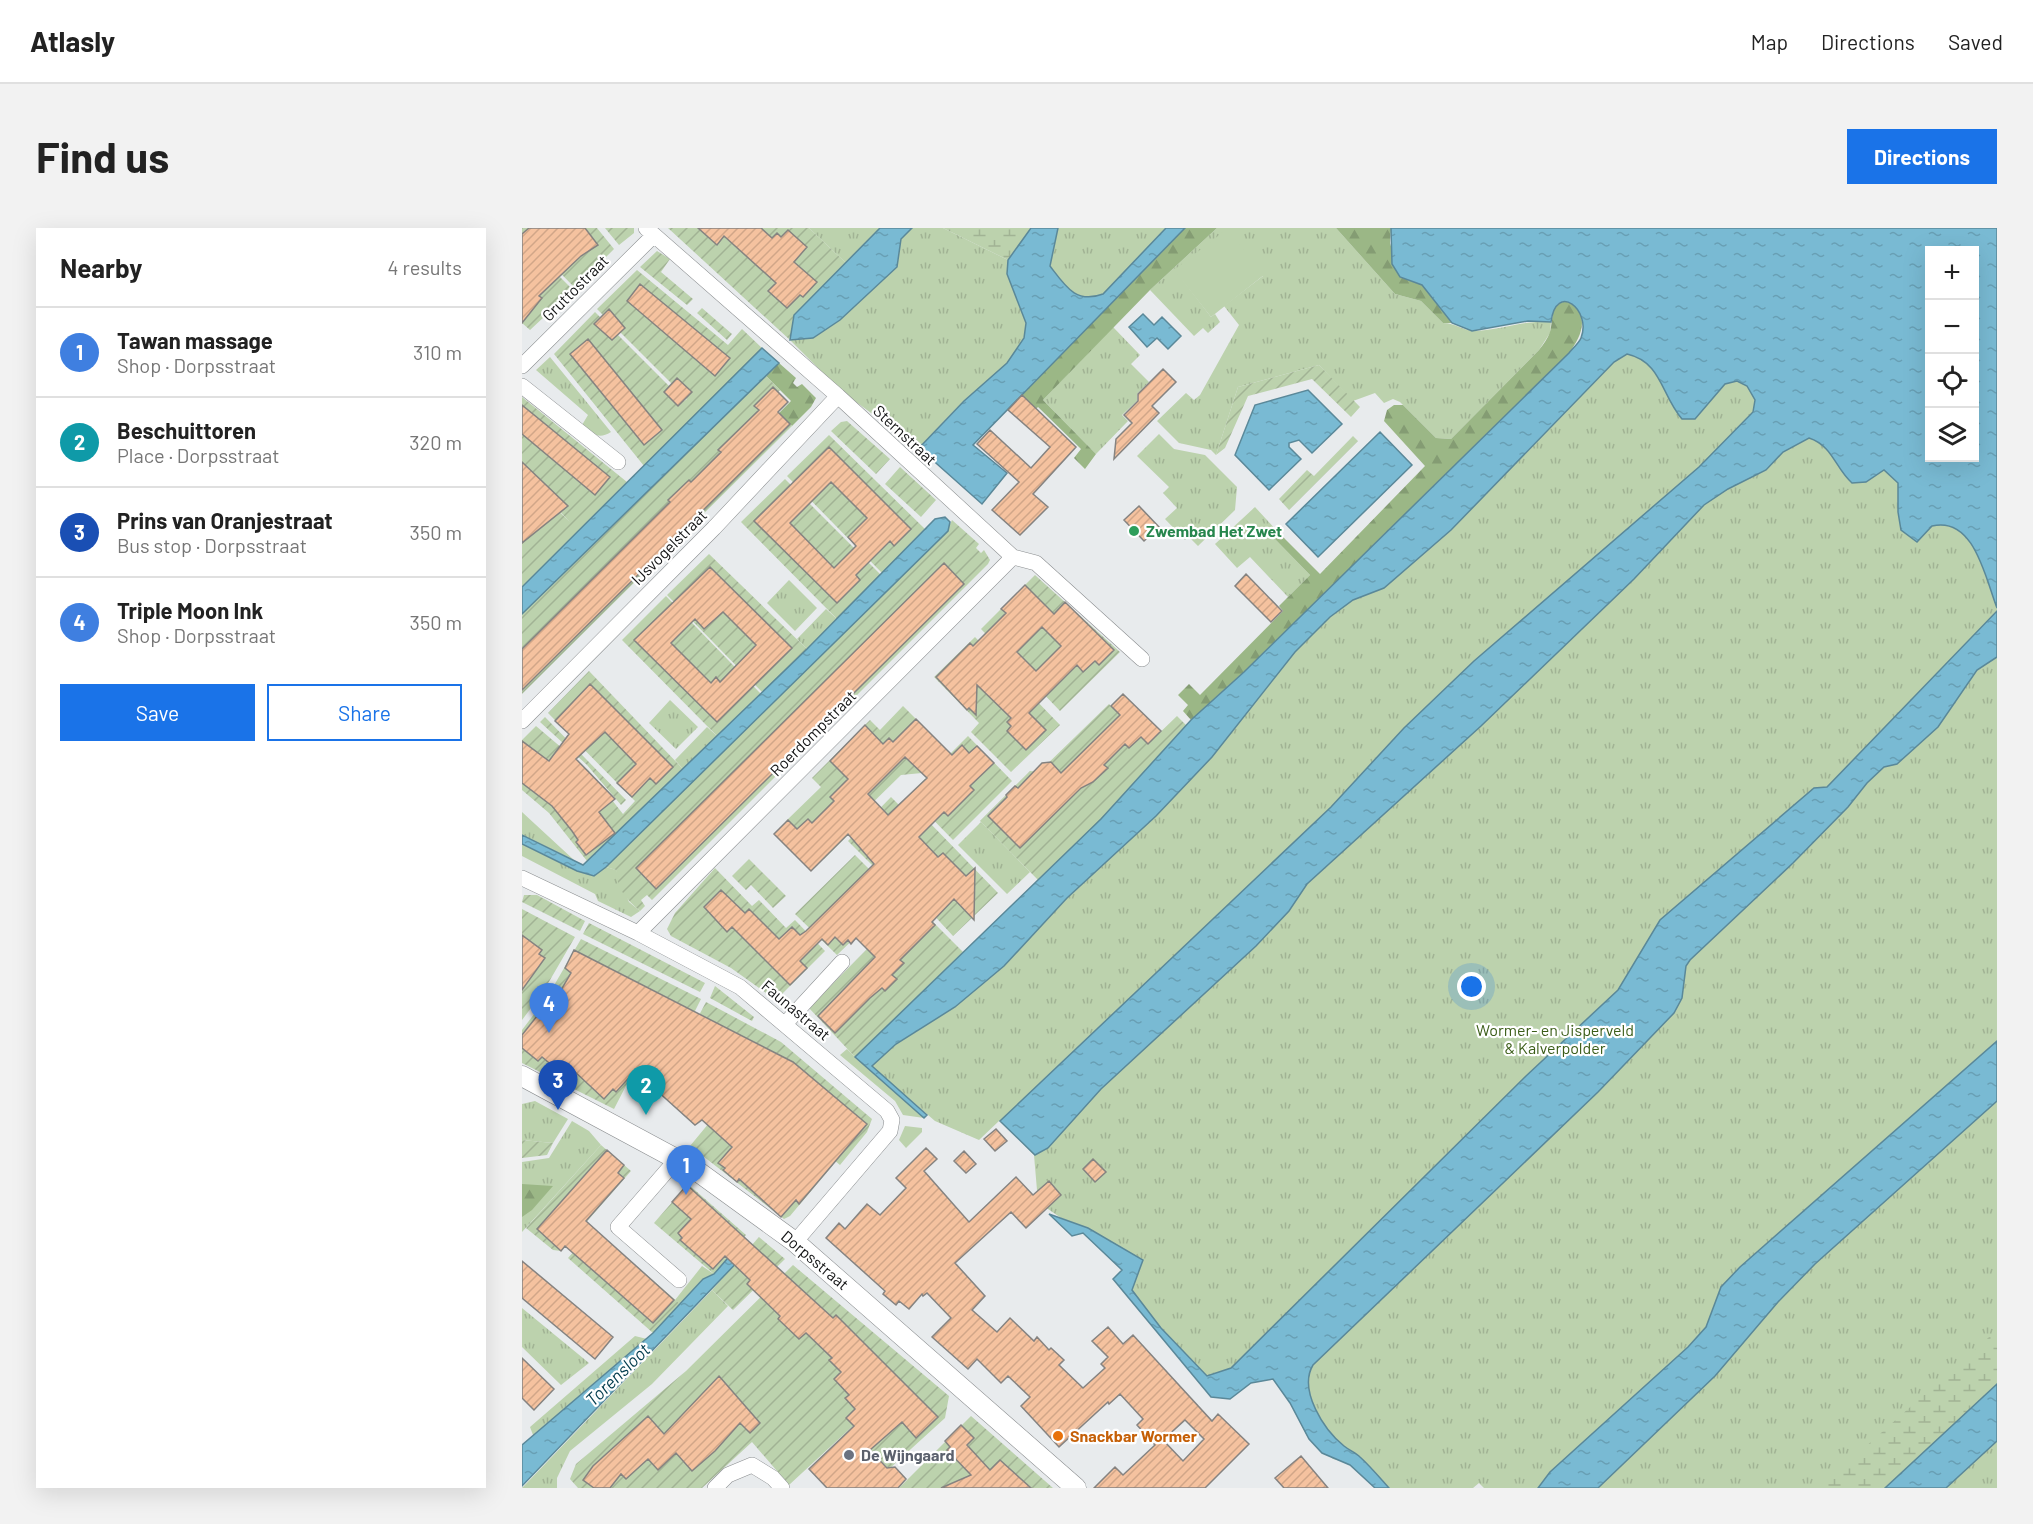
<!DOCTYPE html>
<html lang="en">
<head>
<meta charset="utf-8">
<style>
	body { margin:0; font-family:Barlow,sans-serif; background:#f2f2f2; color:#222 }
	.controls { position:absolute; right:18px; top:18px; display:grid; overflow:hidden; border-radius:0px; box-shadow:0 6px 24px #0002 }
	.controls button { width:54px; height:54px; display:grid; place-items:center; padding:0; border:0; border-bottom:2px solid #e0e0e0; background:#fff; color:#222; font:30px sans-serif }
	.you { position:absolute; left:950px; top:759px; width:21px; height:21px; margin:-15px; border:4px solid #fff; border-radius:50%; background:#1a73e8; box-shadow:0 0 0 9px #1a73e833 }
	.badge { display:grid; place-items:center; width:39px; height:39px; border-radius:50%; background:#1a73e8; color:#fff; font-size:20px; font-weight:700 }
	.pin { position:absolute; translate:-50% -50px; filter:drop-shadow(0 2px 3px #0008) }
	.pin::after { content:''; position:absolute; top:32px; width:21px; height:18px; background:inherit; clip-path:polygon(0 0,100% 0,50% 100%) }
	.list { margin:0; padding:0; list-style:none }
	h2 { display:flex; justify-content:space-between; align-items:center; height:78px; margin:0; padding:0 24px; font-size:26px }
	h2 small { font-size:20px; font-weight:400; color:#767676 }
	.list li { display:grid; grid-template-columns:39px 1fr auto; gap:18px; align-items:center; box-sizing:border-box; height:90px; padding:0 24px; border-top:2px solid #e0e0e0 }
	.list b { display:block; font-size:22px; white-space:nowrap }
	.list p { margin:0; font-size:20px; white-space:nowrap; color:#767676 }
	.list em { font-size:20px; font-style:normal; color:#767676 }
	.actions { display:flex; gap:12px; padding:18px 24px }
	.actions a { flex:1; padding:14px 0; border:2px solid #1a73e8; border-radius:0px; text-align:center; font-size:21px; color:#1a73e8 }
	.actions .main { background:#1a73e8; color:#fff }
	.icon { flex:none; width:33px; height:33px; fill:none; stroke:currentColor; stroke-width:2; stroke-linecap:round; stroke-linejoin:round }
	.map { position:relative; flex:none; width:1475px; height:1260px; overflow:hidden; border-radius:0px }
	header { display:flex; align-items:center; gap:36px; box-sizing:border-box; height:84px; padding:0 30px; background:#fff; border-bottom:2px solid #e0e0e0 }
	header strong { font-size:28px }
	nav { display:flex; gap:33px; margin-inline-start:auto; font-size:21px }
	.intro { display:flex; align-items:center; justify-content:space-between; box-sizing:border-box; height:144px; padding:0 36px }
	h1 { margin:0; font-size:42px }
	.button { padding:15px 27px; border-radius:0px; background:#1a73e8; color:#fff; font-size:21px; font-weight:700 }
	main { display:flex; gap:36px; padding:0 36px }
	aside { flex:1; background:#fff; border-radius:0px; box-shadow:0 6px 24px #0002 }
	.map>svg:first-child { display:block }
	.grass { fill:url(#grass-tufts); fill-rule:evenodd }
	.forest { fill:url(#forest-firs) }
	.wetland { fill:url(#wetland-marsh) }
	.garden { fill:url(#garden-furrows) }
	.pitch { fill:#bcd2ad }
	.water { fill:url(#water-ripples); stroke:#5a8899; stroke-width:1.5; fill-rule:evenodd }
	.building { fill:url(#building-hatch); stroke:#858381; stroke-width:1.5; fill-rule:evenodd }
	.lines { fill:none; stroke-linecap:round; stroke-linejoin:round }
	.minor-casing { stroke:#8a8d8f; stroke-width:16 }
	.tertiary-casing { stroke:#8a8d8f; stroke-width:21 }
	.minor { stroke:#fff; stroke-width:15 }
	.tertiary { stroke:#fff; stroke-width:20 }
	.leisure-dot { fill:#2e9e5b; stroke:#fff; stroke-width:2 }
	.food-dot { fill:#e8710a; stroke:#fff; stroke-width:2 }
	.worship-dot { fill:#6b7280; stroke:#fff; stroke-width:2 }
	.labels { text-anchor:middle; stroke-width:4.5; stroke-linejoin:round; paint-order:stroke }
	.street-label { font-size:16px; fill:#111213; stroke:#fff }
	.leisure-label { font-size:16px; font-weight:bold; fill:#27864d; stroke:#fff; text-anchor:start }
	.park-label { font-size:16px; fill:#3b5d18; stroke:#fff }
	.food-label { font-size:16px; font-weight:bold; fill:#c56008; stroke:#fff; text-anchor:start }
	.worship-label { font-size:16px; font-weight:bold; fill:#5b616d; stroke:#fff; text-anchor:start }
	.water-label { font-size:18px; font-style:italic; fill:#003b4d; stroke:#fff }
</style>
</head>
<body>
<header>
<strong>Atlasly</strong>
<nav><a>Map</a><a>Directions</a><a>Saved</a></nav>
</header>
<div class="intro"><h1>Find us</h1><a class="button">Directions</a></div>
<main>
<aside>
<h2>Nearby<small>4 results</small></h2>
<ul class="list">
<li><span class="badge" style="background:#3f7fe0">1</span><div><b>Tawan massage</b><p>Shop · Dorpsstraat</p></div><em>310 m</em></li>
<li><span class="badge" style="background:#0f9aa8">2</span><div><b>Beschuittoren</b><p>Place · Dorpsstraat</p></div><em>320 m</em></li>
<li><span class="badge" style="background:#1a4fb4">3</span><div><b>Prins van Oranjestraat</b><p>Bus stop · Dorpsstraat</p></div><em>350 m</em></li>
<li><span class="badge" style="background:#3f7fe0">4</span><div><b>Triple Moon Ink</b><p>Shop · Dorpsstraat</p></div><em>350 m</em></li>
</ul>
<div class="actions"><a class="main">Save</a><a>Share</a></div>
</aside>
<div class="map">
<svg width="1475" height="1260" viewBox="0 0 1475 1260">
	<defs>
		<pattern id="grass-tufts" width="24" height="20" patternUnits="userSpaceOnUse" patternTransform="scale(1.5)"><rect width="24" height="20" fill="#bcd2ad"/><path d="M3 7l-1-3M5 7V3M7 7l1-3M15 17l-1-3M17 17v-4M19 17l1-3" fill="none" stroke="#a1b394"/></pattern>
		<pattern id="forest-firs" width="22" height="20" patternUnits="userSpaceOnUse" patternTransform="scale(1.5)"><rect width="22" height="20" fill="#9bb786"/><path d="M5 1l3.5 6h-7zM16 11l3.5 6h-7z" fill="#849c73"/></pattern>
		<pattern id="wetland-marsh" width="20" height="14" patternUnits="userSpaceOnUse" patternTransform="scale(1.5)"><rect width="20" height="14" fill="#bcd2ad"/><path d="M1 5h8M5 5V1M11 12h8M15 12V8" fill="none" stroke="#a1b394"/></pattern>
		<pattern id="garden-furrows" width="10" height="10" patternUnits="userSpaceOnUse" patternTransform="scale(1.5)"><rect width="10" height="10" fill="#bcd2ad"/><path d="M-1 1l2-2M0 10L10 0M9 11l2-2" fill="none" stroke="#a1b394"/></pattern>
		<pattern id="water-ripples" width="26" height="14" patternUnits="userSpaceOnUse" patternTransform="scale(1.5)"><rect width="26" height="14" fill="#79bad3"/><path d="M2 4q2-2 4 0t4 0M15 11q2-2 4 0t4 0" fill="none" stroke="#689fb4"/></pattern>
		<pattern id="building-hatch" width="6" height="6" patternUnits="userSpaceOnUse" patternTransform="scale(1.5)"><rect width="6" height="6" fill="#f5c29f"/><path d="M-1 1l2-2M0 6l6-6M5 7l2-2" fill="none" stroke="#d1a688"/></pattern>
	</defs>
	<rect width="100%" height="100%" fill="#e8ebed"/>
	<path class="grass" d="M287,0H358L324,35Z
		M390,0H421L486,32C485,57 504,75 504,97C503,130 463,153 442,173C426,188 412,204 397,220L319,163L268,112L291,110L318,92L375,39L379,11Z
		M536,0H644L581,66C554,76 544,59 528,38Z
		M695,0H814L873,66L899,73L921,95C933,95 942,103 953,103C980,102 999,92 1029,94L1028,105L1017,122L929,211L914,210L878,174L871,171L862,175L853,165L831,173L797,137L716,159L694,227L689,222L657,215L635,193L664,165L672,172L678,167L717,97L702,78L741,48L653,42L689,89L693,86L698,94L686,105L681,100L672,108L628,62Z
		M1475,0V1260H962L957,1255L951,1260H865L843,1239L811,1231L785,1208L768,1175L751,1151L685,1148L639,1100L600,1051L615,1037L566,1000L539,990L516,974L512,927L480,894L477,893L457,912L413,893L349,838L374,816L433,779L482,738L545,670L634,588L690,529L773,424L808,389L831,372L862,360L929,302L1092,134L1105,126L1147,70ZM1408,22H1452V230H1408Z
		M591,99L618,127L609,136L627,154L615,166V173L600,187L606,193L574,226L521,172Z
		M28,129L89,204C76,212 72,206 60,197L66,187L14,142Z
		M637,206L652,221L683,227L715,259L713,282L676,318L667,309L663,312L643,291L655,280L641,265L647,259L615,228Z
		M733,279L755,303L750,308L788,347L766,369L728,329L715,340L693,316Z
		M267,352L295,380L273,403L245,375Z
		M304,381L315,391L285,421L275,411Z
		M148,472L176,499L154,521L127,495Z
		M185,499L195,508L161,541L153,532Z
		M0,584L52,632L0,607Z
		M459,594L508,644L485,666L436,617Z
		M0,616L55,643L72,648L84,639L94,642L107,674L118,683L109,689L76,673L73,666L0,628Z
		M325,821L333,829L402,890L381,887L373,873L318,827Z
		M13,873L46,891L31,915L0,912V876Z
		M50,893L67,903L79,917L0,1004V934L27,930Z
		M383,898L400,900V904L384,920L377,912Z
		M180,1038L192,1046L181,1051L158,1076L153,1072Z
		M190,1062L206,1078L130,1156L48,1223L35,1250V1260H0Z
		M0,1080L67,1135L39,1157L0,1119Z
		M113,1108L125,1111L11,1207L8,1199Z"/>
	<path class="forest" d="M663,0H695L628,62L521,172L574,226L563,241L552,230L559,221L516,179L510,185L495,171Z
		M814,0H869L868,15L878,49L900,57L930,95H921L899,73L873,66Z
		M1045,73C1069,86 1060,108 1047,125L722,444L669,492L661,483L666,477L656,467L667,456L678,467L761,383L757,378L788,347L750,308L755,303L798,346L903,238L862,193L865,182L872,177H881L914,210L929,211L1017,122C1021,117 1026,110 1028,104C1032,90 1027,76 1045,73Z
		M257,135L274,150L271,155L275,159L280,156L294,170L289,179L270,198L257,185L269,173L244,148Z
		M0,956L31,958L10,982L0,989Z"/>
	<path class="wetland" d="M421,0H509L486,32Z
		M1475,1102V1156L1363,1260H1297Z"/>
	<path class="garden" d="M0,0H75L92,21L53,60L0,6Z
		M83,0H112V5L97,17Z
		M146,0H287L324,35L272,87L268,112Z
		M0,11L51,62L8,102L0,95Z
		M135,23L148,31L139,44L171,71L165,77L118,39Z
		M115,42L206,117L220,101L240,120L122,238L32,126L73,84L162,173L165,171L75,81Z
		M180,80L210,106L205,112L175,85Z
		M797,137L838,179L829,189L790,151L726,168L703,220L694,227L716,159Z
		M244,148L258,162L246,174L270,198L0,466V386Z
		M0,169L105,254L0,359V248L48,294L0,244Z
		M325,193L368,231L354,246L309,203L319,194Z
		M307,207L403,301L360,345L265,248Z
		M831,208L836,213L767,282L757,271L785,242L792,248Z
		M378,239L414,272L399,289L363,256Z
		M263,251L359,347L315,391L219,294Z
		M430,292L457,316L454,320L459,325L462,322L468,332L466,336L130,672L125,667L119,672L123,678L118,683C104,671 95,661 94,642L84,639L425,303Z
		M187,326L285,421L240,464L145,367Z
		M513,347L598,424L538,483L459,401Z
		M144,368L239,466L195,508L100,412Z
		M453,409L538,497L489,544L449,504L457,495L412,449Z
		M67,443L161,541L65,633L27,585L0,562V512L14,498L67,543L101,586L113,573L26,485Z
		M587,476L626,516L655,488L664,497L579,591L516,652L458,593L508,543L517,544Z
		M381,478L425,522L400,545L379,547L332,593L336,597L302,631L264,593L299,559L290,550L348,492L358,502Z
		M23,489L104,572L99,577L65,537L18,494Z
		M446,508L490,553L431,612L387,567Z
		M369,569L399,599L406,593L476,665L431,708L382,655H368L326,613Z
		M333,627L375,669L315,727L273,686Z
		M227,631L264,668L251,680L229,657L224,662L210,648Z
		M193,640L230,678L237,672L264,700L273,692L303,723L254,772L209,740L149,708L145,701L153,685Z
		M2,667H15L63,693L58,703L0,674Z
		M386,669L441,724L333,829L287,780L345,721L344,710Z
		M0,681L53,709L21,764L0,792Z
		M67,695L183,755L178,764L61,706Z
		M59,711L179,771L150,829L43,777L27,766Z
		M193,758L232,789L230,793L188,770Z
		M25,769L131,824L109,848L92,881L0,835V802Z
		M184,774L259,814L350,891L345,904L318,937L268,895L265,900L311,937L268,988L262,991L168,918L187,895L154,831Z
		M0,912L31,915L25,927L0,930Z
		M79,917L109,943L39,1023L31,1022L4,1000Z
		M166,956L224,1007L192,1046L132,995Z
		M72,1001L158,1076L131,1105L46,1030Z
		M237,1009L263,1031L211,1082L190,1062Z
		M271,1037L427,1168L423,1190L367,1241L343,1216L333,1196L267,1257L230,1214L180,1260H56L48,1251L54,1236L164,1143Z
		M449,1188L531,1260H377Z"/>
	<path class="pitch" d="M705,1L742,47L689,89L652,42Z"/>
	<path class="water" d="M358,0H390L379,11L375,39L318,92L291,110L268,112L272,87Z
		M509,0H536L528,38C544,59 554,76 581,66L644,0H663L451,217L485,245L460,276L397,220L442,173L485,135L502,110L504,95L485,46L486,32Z
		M869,0H1475V380C1463,349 1452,288 1410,298L1395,314L1379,302L1376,284V255L1362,242L1344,254L1330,255C1313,240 1311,218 1287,210L1261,224L1244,242L1206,261L1182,277L1112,351L959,498L785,656L767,683L734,718L579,861L526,920L513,927L478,893L809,579L882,500L952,433L1177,239L1231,184L1233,172L1225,158L1215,153L1203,156L1173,191H1160C1139,167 1140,134 1105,126L1092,134L929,302L862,360L831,372L808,389L773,424L690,529L634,588L545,670L482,738L433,779L374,816L350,838L405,887L402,890L333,829L579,591L669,492L722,444L1047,125C1050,121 1057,115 1059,110C1070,82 1034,53 1029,94L1006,93L950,103L930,95L900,57L878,49L870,36ZM1408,22H1452V230H1408Z
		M621,86L632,97L640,89L659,108L646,121L635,110L625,119L607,99Z
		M240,120L257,135L0,386V359Z
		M786,162L820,196L790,225L777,212L767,215V219L779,231L747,262L713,227L733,177Z
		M858,204L890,237L796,329L764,296Z
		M423,289L428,294L426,303L84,639L72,648L55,643L0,616V607L61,637L285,421L413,291Z
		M1475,383V429L1455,442L1416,499L1375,536L1362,539L1345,555L1326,579L1271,635L1168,732L1164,738L1160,770L1152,785L1076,864L791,1137C776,1162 802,1202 822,1218C827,1222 834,1225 838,1229C848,1238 858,1250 867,1260H853L828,1237L800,1225L787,1211L768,1175L751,1151L729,1155L708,1171L689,1169L591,1051L600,1042L561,1005L550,1008L527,986L566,1000L621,1032L610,1062L639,1100L685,1148L709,1140L1004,848L1096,762L1138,692L1292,560L1305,559Z
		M1475,813V873L1293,1036L1256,1074L1193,1148L1076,1260H1016L1028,1244L1166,1119L1184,1099L1199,1059L1218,1039Z
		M218,1016L225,1024L0,1258V1217L131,1105L181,1051L192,1046Z
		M1475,1156V1213L1424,1260H1363Z"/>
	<path class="building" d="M7,0H63L76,17L59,28L17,68L20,70L0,95V6Z
		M176,0H239L250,10L255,5L259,9L266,2L285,19L272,34L295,54L281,69L278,67L265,80L246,63L254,55L202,8L195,17Z
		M118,56L208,130L193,148L105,73Z
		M87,81L103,100L90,112L72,96Z
		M66,111L140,202L122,217L48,126Z
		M641,141L654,154L630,178L637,185L592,231L594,211L610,195L602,187L616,173V166Z
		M155,150L170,164L156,178L142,164Z
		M251,159L266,174L256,184L268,196L0,462V421L148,274L146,272L167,252L169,254L199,224L196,222L237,182L232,178Z
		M500,167L554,219L511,266L526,279L498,307L470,282L497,254L455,216L468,202L509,240L528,219L486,182Z
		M0,177L88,249L73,267L0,206Z
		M307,219L389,301L372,318L368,313L334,347L338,352L315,375L232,293ZM309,254L345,290L326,309L334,318L312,340L268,295Z
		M0,234L46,278L0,315Z
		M617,278L637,299L622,313L602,292Z
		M422,335L442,356L134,661L114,640Z
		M188,339L270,420L195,494L112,412ZM201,384L234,417L198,454L194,449L189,455L149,415L173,391L182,401Z
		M724,346L760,383L749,394L713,358Z
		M503,357L532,386L543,374L592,422L577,437L573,433L561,444L555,437L507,485L524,502L504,522L485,503L489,498L485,494L489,490L455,457L454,487L447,480L445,482L414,449L448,415L451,418L484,385L479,381ZM520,399L539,418L514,443L495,424Z
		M68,456L151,539L134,556L128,550L110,569L95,555L114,536L83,504L54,531L93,571L77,584L93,605L64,627L54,614L56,612L50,603L30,578L0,555V513L27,533L47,506L33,493Z
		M601,466L639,503L626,516L619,509L607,520L603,516L582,537L586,540L571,554L559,560L498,620L466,588L485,569L484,567L493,558L496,560L520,535L529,534L539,545L598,487L589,478Z
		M394,491L430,527L440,517L447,525L455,518L472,535L448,558L452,562L426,588L422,584L397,609L416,629L421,625L444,648L453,640L452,692L432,671L410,694L413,697L378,732L382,735L370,747L375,751L363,763L360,760L348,770L313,805L296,788L353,729L334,710L329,716L326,712L321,717L313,709L306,717L300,711L278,733L285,740L268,757L210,699L205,704L182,679L199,662L223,685L227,681L257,711L270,699L278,707L284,703L352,636L326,606L289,643L252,606L266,592L275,601L286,591L290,595L312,573L308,569L326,551L308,533L343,497L361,516L367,510L371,514ZM383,529L405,550L366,587L346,566Z
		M0,707L20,722L17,726L23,730L0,762Z
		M52,722L271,834L345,896L277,976L274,972L259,989L217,951L215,954L201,942L203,940L196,935L210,919L180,892L173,897L113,843L94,864L91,861L82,871L51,842L45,850L20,829L16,833L0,820V807L23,778L28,781L49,745L43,740Z
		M474,901L485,913L473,923L462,911Z
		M404,920L415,931L402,943L447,994L494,949L511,967L527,953L539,967L504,1000L489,984L433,1035L463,1068L450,1082L475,1104L488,1090L512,1113L515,1109L527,1122L529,1120L542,1132L537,1137L561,1160L583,1140L579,1136L586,1129L570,1113L586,1099L601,1116L611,1107L690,1193L696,1186L727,1216L683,1260H572L593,1239L601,1247L633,1217L615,1197L621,1191L598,1166L587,1176L586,1174L537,1219L499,1178L508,1169L486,1148L479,1155L455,1131L446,1141L410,1109L429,1090L405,1065L401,1068L400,1066L387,1081L377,1073L374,1077L361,1066L363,1063L304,1010L317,995L323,1001L345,976L358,987L384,960L374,950ZM663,1192L682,1211L661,1233L641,1212Z
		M85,922L102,937L96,945L102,950L64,993L152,1072L131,1095L43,1018L39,1023L15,1001Z
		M442,923L454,936L444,945L432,933Z
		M571,931L584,944L573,954L561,941Z
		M165,957L311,1090L314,1087L416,1189L394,1210L380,1194L348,1222L365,1240L373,1239L384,1251L376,1260H305L287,1241L332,1198L324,1190L333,1181L323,1170L327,1167L312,1151L319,1144L307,1132L310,1130L284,1105L277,1111L256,1091L258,1088L225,1056L228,1052L203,1028L191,1041L158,1012L160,1010L156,1005L169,991L150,974Z
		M0,1033L91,1109L73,1131L0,1070Z
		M0,1130L32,1161L12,1182L0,1170Z
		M197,1148L238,1195L228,1205L218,1195L193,1223L170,1243L154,1225L136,1242L126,1231L104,1251L99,1246L88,1260H72L61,1252L71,1238L126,1188L142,1206Z
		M439,1197L452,1210L445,1217L468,1242L478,1232L509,1260H419L449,1247L425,1222L428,1219L423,1213Z
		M779,1228L806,1260H762L753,1250Z"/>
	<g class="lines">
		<g class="minor-casing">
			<path id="minor" d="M124,0L316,168L491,329L514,335L620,431
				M0,138L132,7
				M0,158L96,234
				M0,493L192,300L316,168
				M0,650L116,705L218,759L365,883L370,892L368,903L273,1014
				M116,705L491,329
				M263,796L320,734
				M155,931L96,999L157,1052
				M193,1260L206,1247L230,1237L251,1250L260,1260"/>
		</g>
		<g class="tertiary-casing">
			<path id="tertiary" d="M0,848L171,940L273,1014L554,1260"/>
		</g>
		<use href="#minor" class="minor"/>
		<use href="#tertiary" class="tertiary"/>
	</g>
	<circle class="leisure-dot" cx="612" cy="303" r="6"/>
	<circle class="food-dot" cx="536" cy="1208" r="6"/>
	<circle class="worship-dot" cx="327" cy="1227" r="6"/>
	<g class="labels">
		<g class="street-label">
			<text transform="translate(53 60) rotate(-45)" y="6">Gruttostraat</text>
			<text transform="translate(383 207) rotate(43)" y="6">Sternstraat</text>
			<text transform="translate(147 319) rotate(-45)" y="6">IJsvogelstraat</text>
			<text transform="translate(291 505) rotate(-45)" y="6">Roerdompstraat</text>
			<text transform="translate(274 782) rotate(40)" y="6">Faunastraat</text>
			<text transform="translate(293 1032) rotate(40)" y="6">Dorpsstraat</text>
		</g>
		<g class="leisure-label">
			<text x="624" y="309">Zwembad Het Zwet</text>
		</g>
		<g class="park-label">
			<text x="1033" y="808">Wormer- en Jisperveld<tspan x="1033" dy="18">&amp; Kalverpolder</tspan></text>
		</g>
		<g class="food-label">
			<text x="548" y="1214">Snackbar Wormer</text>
		</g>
		<g class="worship-label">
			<text x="339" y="1233">De Wijngaard</text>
		</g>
		<g class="water-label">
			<text transform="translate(96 1147) rotate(-44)" y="6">Torensloot</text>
		</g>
	</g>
</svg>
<div class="controls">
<button>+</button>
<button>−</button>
<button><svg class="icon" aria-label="locate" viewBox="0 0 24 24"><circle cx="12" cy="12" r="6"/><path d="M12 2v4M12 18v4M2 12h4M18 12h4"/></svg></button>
<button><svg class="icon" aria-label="layers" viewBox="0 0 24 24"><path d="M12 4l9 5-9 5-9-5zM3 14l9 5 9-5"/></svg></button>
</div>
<div class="you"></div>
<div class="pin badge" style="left:164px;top:967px;background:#3f7fe0">1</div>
<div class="pin badge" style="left:124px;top:887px;background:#0f9aa8">2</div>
<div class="pin badge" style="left:36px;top:882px;background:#1a4fb4">3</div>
<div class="pin badge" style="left:27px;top:805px;background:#3f7fe0">4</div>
</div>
</main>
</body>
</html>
